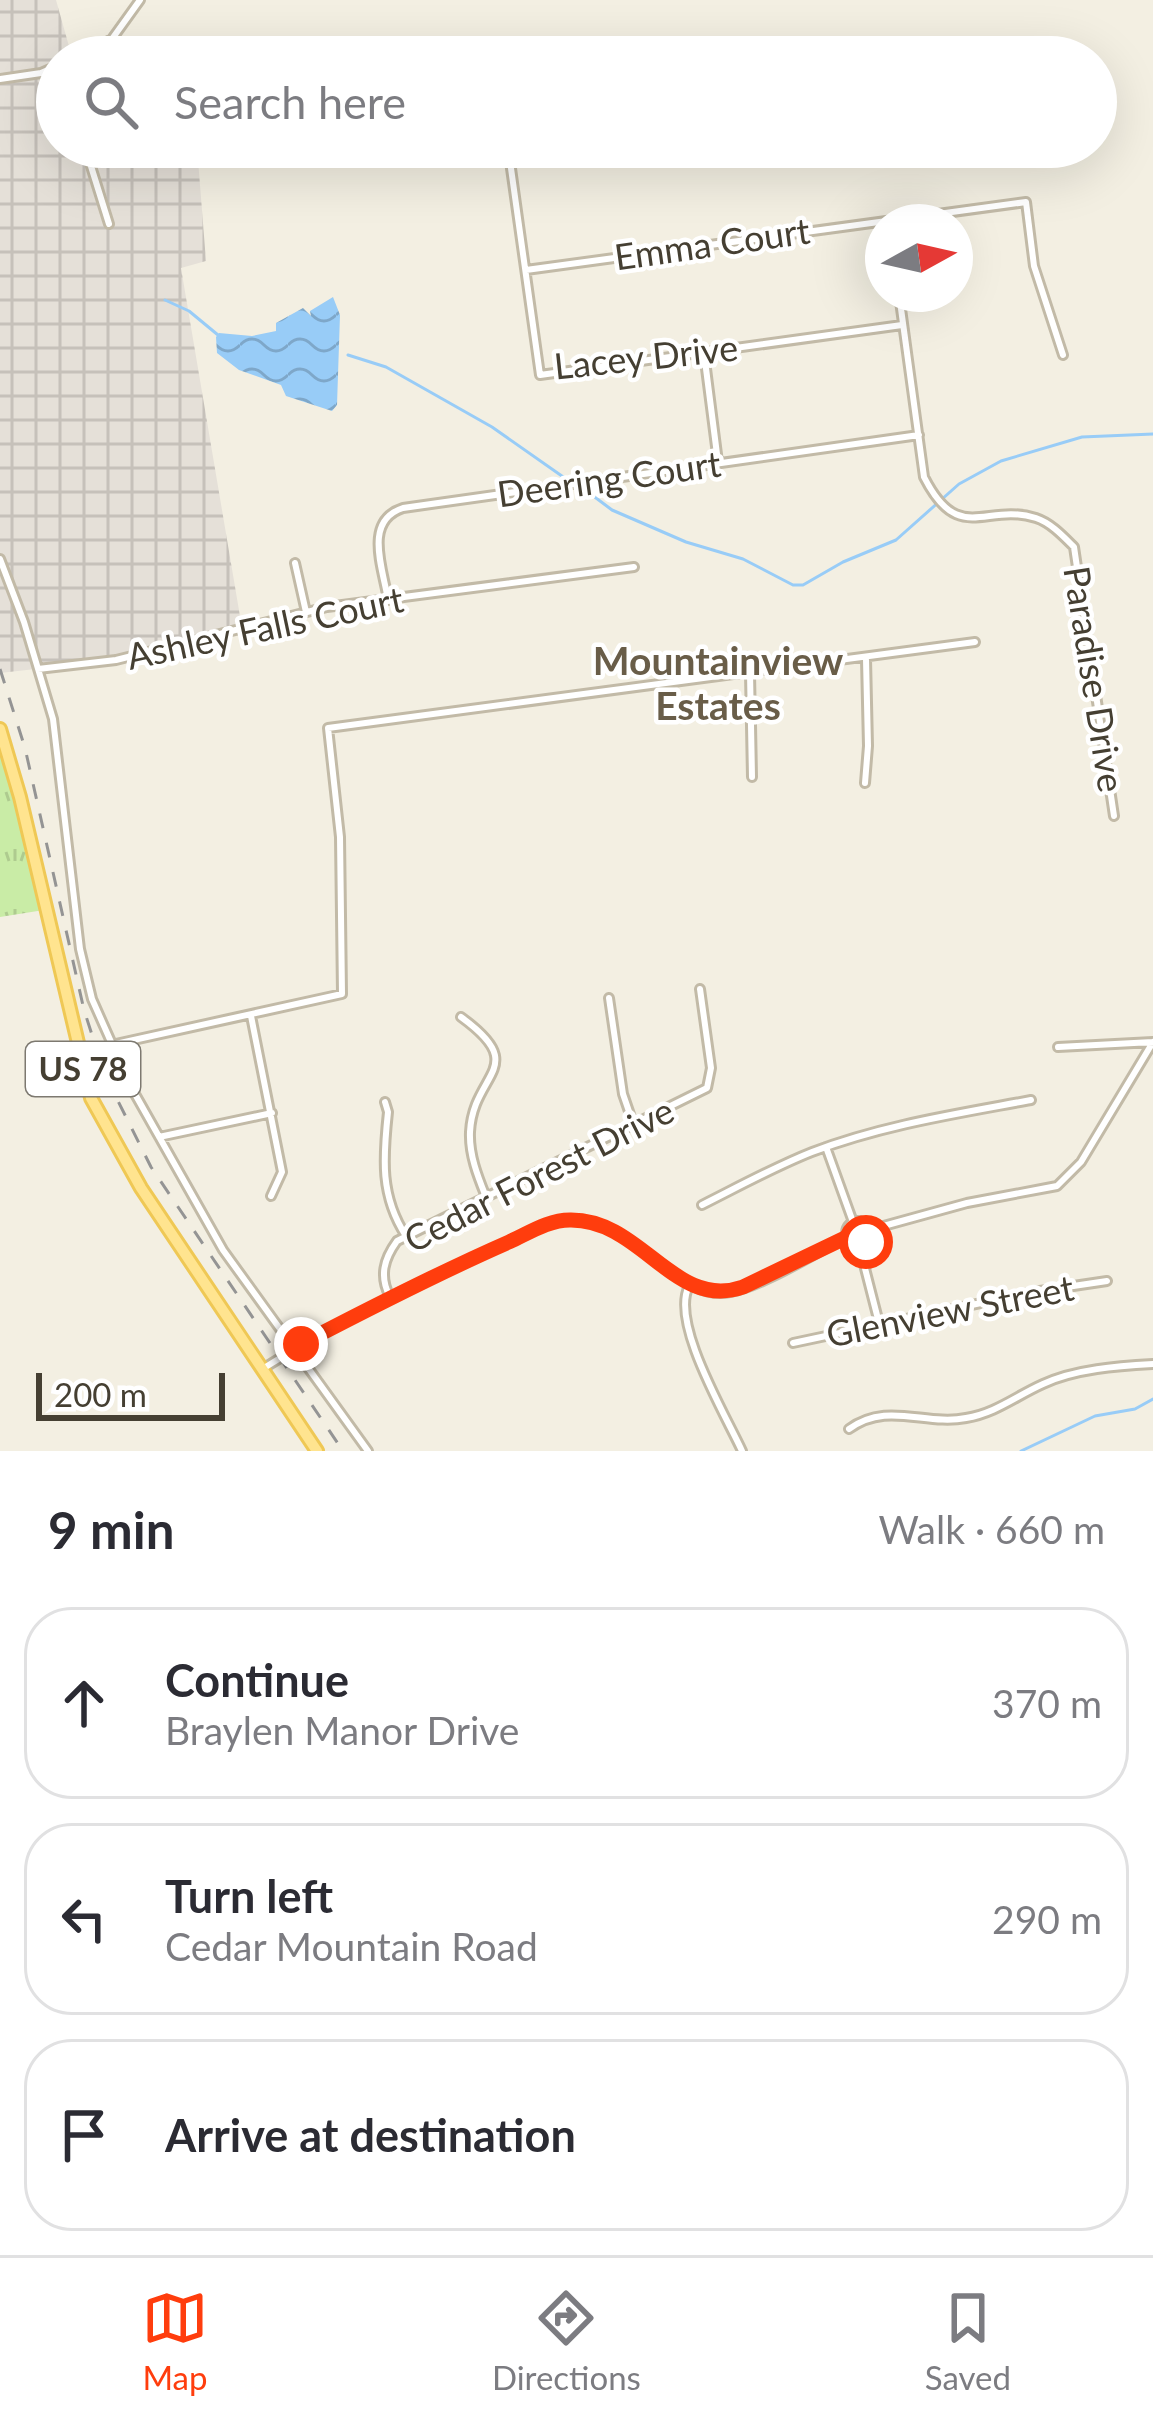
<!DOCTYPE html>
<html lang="en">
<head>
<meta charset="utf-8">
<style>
	body { margin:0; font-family:Lato,sans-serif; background:#f2f2f3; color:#2b2b33 }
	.compass { position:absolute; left:865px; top:204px; width:108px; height:108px; border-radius:50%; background:#fff; box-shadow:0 12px 48px #0002; rotate:82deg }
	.scale { position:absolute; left:36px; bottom:30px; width:189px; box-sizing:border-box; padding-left:12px; border:6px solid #453f32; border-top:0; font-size:33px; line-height:42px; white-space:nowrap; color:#453f32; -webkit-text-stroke:9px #fff; paint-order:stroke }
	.stop { position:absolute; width:36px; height:36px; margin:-27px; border:9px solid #ff3d0d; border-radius:50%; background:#fff }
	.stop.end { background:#ff3d0d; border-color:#fff; box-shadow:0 3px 12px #0008 }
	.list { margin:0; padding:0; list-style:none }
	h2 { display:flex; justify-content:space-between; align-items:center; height:156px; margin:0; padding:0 48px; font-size:51px }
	h2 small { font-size:39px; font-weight:400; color:#7c7c81 }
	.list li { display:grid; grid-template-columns:78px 1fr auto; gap:36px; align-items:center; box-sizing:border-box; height:192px; margin:0 24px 24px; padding:0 24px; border:3px solid #e1e1e2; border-radius:48px }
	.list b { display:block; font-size:45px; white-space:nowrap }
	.list p { margin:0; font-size:39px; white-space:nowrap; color:#7c7c81 }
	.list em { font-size:39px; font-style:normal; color:#7c7c81 }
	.icon { flex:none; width:66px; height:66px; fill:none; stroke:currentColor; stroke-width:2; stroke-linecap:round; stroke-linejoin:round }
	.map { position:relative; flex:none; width:1153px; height:1451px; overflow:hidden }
	.search { position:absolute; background:#fff; box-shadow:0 12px 48px #0002; left:36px; right:36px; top:36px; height:132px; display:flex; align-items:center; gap:30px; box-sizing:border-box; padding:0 42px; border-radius:66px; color:#7c7c81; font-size:45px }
	.sheet { height:804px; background:#fff }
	nav { display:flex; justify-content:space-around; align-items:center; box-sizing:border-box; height:168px; border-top:3px solid #e1e1e2; background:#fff; font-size:33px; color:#7c7c81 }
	nav a { display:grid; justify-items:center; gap:6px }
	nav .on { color:#ff3d0d }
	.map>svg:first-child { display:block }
	.industrial { fill:url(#industrial-grid) }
	.park { fill:url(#park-tufts) }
	.water { fill:url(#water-waves) }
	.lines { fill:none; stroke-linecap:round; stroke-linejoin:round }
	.stream { stroke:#98ccf7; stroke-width:3 }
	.street-casing { stroke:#c2baa7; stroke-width:12 }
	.primary-casing { stroke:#efc855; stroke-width:16 }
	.street { stroke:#fff; stroke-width:6 }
	.primary { stroke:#ffe48f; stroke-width:10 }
	.rail { stroke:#949494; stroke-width:3; stroke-dasharray:15 15; stroke-linecap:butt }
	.route { stroke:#ff3d0d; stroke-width:15 }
	.labels { text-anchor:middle; stroke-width:9; stroke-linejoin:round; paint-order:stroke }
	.shield { fill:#fff; stroke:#7d7970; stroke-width:3 }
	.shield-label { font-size:33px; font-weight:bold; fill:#453f32 }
	.street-label { font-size:36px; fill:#453f32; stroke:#fff }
	.neighbourhood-label { font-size:39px; font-weight:bold; fill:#695d48; stroke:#fff }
</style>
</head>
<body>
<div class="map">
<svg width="1153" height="1451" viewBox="0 0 1153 1451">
	<defs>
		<pattern id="industrial-grid" width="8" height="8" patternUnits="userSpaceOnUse" patternTransform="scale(3)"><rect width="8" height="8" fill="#e5e0d8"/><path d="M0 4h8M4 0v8" fill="none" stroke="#c6c1ba"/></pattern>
		<pattern id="park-tufts" width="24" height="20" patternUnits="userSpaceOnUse" patternTransform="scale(3)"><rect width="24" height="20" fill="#c9eca6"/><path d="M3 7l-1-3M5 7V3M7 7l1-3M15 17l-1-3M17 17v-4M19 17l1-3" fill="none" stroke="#aecb8f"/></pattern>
		<pattern id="water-waves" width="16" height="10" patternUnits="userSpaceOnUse" patternTransform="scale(3)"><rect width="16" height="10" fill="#98ccf7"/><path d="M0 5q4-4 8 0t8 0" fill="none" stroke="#7ea7c9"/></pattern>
	</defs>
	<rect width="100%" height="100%" fill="#f3efe2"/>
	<path class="industrial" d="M0,0H56L72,57H57V147H197L206,261L181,268L242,628L116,660L0,673Z"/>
	<path class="park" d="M0,729L44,910L0,917Z"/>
	<path class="water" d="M333,297L340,315L337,405L332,411L286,396L281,385L239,370L217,353L216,337L219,333L252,336L276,331V323L303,308L311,316L310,311Z"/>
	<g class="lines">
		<path class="stream" d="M165,300L189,311L218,335
			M348,355L386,367L492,427L569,481
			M584,489L612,510L686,542L743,559L793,585H803L843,562L896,540L959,484L1001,461L1082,437L1153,434
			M1021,1451L1095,1416L1135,1409L1153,1399"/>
		<g class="street-casing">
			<path id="street" d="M78,57L112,39L140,0
				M0,79L41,73L57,66
				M85,147L109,224
				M508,147L540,375L902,325
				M447,152L452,147
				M526,270L1026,202L1034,266L1063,355
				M899,294L924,477C959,546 985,502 1036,518C1051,523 1063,536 1074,547L1114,816
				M704,353L718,462
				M0,559L24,622L53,719L80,949L92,999L131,1087L223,1250L368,1451
				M295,563L306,612
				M388,600C383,568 363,521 403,508L919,435
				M38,669L116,660L327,607L634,567
				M750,673L752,777
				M865,783L868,746L866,659
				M609,998L623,1094L634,1126
				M251,1016L282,1172L271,1196
				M461,1017C531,1068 473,1072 470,1132C469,1155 478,1177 486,1197
				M111,1045L342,994L340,837L328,728L975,642
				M1058,1047L1153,1042
				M385,1102L388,1112C383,1158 380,1196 406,1236
				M159,1137L272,1113
				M826,1147L853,1222
				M702,1205C738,1187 774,1167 812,1152C883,1125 956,1114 1031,1100
				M846 1233a12 12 0 1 1 24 0a12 12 0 1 1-24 0Z
				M869,1230L967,1203L1057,1186L1081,1162L1153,1042
				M859,1245L879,1323
				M689,1286C670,1322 725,1414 742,1451
				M390,1297C379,1276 384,1259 397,1241L707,1088L711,1068L700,989
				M793,1343L1033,1292L1107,1281
				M264,1368C342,1319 424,1279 508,1242C528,1233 546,1221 568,1220C638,1217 675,1304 731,1292C767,1284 813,1254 847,1237
				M849,1429C887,1401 925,1426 966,1418C996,1413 1016,1396 1043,1384C1075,1369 1118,1366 1153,1364"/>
		</g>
		<g class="primary-casing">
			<path id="primary" d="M0,729L20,797L91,1098L141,1188L317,1451"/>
		</g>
		<use href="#street" class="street"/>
		<use href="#primary" class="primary"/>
		<path class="rail" d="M0,669L25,748L84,1010L105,1075L151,1167L343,1451"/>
	</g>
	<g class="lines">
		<path class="route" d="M301,1344C370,1308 438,1273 509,1242C529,1233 548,1220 570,1220C642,1219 674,1311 743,1287L847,1237L856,1244L866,1242"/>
	</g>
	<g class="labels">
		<rect class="shield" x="26" y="1042" width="114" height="54" rx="9"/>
		<g class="shield-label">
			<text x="83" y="1081">US 78</text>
		</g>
		<g class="street-label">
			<text transform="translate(712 244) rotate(-8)" y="13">Emma Court</text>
			<text transform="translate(646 357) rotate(-6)" y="13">Lacey Drive</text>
			<text transform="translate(609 479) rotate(-8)" y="13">Deering Court</text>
			<text transform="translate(265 628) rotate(-12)" y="13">Ashley Falls Court</text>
			<text transform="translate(1094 679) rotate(81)" y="13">Paradise Drive</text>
			<text transform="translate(539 1175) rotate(-27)" y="13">Cedar Forest Drive</text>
			<text transform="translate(950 1311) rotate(-11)" y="13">Glenview Street</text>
		</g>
		<g class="neighbourhood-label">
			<text x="718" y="675">Mountainview<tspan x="718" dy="45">Estates</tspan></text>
		</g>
	</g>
</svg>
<svg class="compass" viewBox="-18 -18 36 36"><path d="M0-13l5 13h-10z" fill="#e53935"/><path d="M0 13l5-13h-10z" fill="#7c7c81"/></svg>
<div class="scale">200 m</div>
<div class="stop" style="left:866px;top:1242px"></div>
<div class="stop end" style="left:301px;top:1344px"></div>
<div class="search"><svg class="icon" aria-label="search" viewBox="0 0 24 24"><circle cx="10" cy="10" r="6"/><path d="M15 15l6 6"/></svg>Search here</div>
</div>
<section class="sheet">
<h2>9 min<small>Walk · 660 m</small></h2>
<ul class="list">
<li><svg class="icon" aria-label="ahead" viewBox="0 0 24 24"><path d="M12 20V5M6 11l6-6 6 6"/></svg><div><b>Continue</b><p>Braylen Manor Drive</p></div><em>370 m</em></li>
<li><svg class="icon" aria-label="left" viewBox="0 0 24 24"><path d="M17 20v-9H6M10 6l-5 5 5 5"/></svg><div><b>Turn left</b><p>Cedar Mountain Road</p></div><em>290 m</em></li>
<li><svg class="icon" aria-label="arrive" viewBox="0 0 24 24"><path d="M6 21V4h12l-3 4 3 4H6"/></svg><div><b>Arrive at destination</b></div></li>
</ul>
</section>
<nav>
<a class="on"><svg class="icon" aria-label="map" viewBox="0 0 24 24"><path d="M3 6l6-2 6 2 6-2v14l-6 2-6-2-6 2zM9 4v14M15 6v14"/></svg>Map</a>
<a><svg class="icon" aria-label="directions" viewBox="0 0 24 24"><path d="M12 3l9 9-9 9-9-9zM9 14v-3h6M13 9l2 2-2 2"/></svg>Directions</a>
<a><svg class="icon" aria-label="saved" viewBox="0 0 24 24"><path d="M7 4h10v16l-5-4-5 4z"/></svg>Saved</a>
</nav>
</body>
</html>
